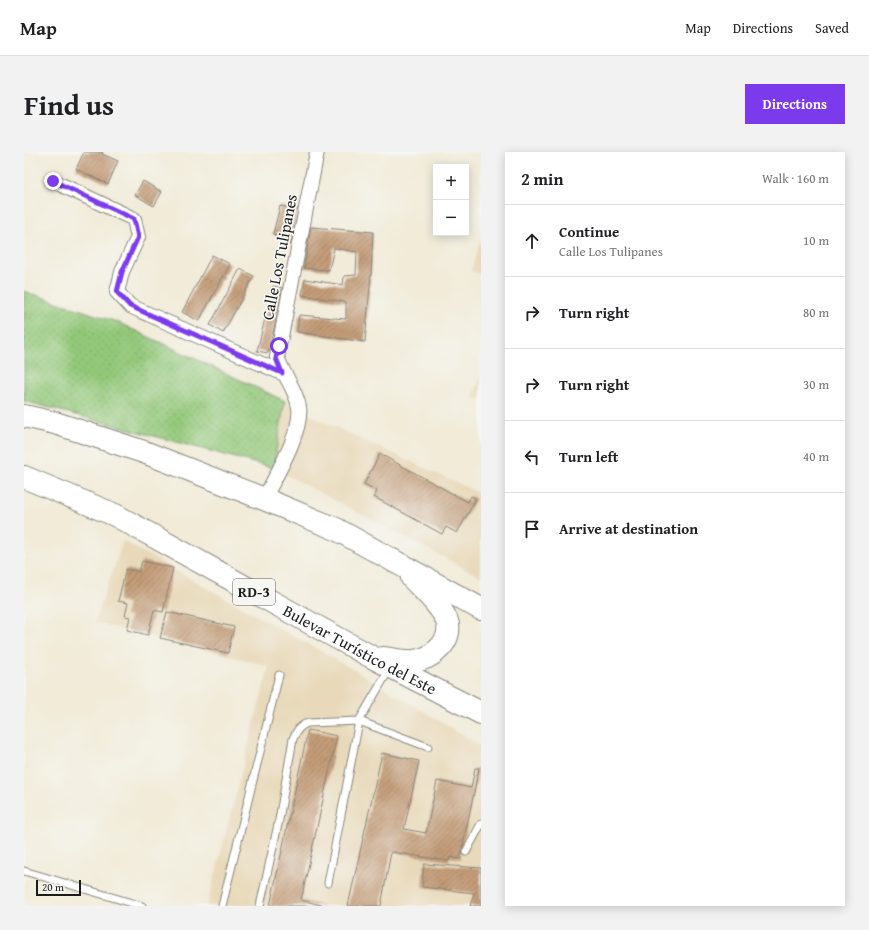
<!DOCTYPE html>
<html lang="en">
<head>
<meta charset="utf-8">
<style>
	body { margin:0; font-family:"Gentium Book Plus",serif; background:#f2f2f2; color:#202124 }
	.controls { position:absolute; right:12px; top:12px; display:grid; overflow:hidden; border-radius:0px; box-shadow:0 2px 10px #0003 }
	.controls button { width:36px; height:36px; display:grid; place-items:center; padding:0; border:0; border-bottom:1px solid #e0e0e0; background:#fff; color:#202124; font:20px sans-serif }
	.scale { position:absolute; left:12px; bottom:10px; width:45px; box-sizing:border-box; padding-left:4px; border:2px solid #1c1c1c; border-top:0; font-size:11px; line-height:14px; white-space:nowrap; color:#1c1c1c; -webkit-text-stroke:3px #f6f6f2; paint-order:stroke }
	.stop { position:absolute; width:12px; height:12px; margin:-9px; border:3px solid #7c3aed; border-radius:50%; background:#fff }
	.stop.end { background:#7c3aed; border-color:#fff; box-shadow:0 1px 4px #0008 }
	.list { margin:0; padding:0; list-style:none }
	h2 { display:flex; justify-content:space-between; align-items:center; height:52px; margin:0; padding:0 16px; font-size:17px }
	h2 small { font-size:13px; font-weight:400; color:#757577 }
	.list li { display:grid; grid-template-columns:26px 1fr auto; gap:12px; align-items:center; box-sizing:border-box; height:72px; padding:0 16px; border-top:1px solid #e0e0e0 }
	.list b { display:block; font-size:15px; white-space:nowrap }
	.list p { margin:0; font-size:13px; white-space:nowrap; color:#757577 }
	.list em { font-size:13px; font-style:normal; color:#757577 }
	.icon { flex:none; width:22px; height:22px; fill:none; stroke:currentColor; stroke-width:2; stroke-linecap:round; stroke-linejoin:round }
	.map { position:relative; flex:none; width:457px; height:754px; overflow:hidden; border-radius:0px }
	header { display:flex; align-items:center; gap:24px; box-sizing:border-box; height:56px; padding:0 20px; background:#fff; border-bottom:1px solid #e0e0e0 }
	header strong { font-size:19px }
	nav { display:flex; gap:22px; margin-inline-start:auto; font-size:14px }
	.intro { display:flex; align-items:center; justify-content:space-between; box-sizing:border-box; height:96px; padding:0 24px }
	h1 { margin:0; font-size:28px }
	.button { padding:10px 18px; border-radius:0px; background:#7c3aed; color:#fff; font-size:14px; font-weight:700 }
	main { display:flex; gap:24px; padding:0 24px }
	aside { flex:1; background:#fff; border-radius:0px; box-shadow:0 2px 10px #0003 }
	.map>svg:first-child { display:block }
	.built { fill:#e8d9ba }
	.grass { fill:url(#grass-dots); stroke:#58724a }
	.building { fill:url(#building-hatch) }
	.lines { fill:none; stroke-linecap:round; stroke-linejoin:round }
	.service-casing { stroke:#86847a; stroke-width:9 }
	.minor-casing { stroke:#86847a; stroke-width:16 }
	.trunk-casing { stroke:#86847a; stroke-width:24 }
	.service { stroke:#fff; stroke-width:7 }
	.minor { stroke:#fff; stroke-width:14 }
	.trunk { stroke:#fff; stroke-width:22 }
	.route { stroke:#7c3aed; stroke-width:5 }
	.labels { text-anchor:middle; stroke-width:3.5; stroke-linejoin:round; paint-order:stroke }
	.shield { fill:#f6f6f2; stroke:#5d5d5c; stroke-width:1 }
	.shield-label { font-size:15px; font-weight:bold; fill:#1c1c1c }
	.street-label { font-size:16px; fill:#1c1c1c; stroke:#f6f6f2 }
</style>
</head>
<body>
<header>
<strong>Map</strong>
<nav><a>Map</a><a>Directions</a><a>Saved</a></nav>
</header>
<div class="intro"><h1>Find us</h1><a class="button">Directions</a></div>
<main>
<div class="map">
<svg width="457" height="754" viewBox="0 0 457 754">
	<defs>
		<pattern id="grass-dots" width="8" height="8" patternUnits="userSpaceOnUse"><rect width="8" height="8" fill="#93c879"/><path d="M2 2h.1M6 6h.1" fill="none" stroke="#7eab68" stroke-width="1.8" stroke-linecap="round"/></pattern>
		<pattern id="building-hatch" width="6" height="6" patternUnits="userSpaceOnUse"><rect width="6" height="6" fill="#c49d79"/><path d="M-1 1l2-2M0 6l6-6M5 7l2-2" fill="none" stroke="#9e7f62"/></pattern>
	</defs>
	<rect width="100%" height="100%" fill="#f6f6f2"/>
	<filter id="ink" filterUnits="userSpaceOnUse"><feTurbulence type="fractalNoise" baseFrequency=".025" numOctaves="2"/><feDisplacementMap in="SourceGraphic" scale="8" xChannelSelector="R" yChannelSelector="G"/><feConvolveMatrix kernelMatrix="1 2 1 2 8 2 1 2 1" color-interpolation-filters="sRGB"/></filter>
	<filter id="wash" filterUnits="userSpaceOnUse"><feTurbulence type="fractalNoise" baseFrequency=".012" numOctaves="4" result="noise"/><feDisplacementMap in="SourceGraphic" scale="16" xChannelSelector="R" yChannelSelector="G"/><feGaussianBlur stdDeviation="0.9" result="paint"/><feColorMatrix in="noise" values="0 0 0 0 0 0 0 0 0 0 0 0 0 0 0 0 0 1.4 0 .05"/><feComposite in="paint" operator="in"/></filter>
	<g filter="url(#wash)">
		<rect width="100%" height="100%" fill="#f1ebd8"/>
		<path class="built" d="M457,86V122L447,119Z
			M457,223V248L449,245Z
			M261,249L292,266L457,342V425L249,316Z
			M99,389L341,524L457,594V754H183L245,514L71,470Z"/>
		<path class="grass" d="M0,139L93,170L261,249L249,316L0,249Z"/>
		<g id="blocks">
			<path class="building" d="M60,0H79L78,2L94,9L84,32L52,17Z
				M119,29L138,40L130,54L111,43Z
				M256,54L275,57L267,93L249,82Z
				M287,75L349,80L347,123L341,190L273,180L275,163L322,167V150L278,143L281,127L319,133L320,124L332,123L333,100L310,96L305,118L280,116Z
				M188,103L206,112L175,169L158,160Z
				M216,117L230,124L199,181L186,173Z
				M249,134L260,136L244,201L233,199Z
				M356,302L444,350L447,344L452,347L433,381L422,375L418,382L350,345L353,339L340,332Z
				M118,409L149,416L139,460L130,458L124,483L103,478L106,465L101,464L104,451L94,449L102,417L115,420Z
				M143,460L210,475L204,501L136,486Z
				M284,578L313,584L277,748L301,754H246Z
				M358,601L395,609L380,677L402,681L413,629L447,636L451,616H455L436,707L426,705L425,709L367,700L357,754H324Z
				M400,712L457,716V754H446L450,741L398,735Z"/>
		</g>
	</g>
	<g filter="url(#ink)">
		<use href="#blocks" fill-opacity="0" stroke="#86847a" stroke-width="1"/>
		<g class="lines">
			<g class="service-casing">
				<path id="service" d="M442,700L457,672
					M0,719L118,754
					M304,731L335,569L404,595
					M198,754L255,523
					M236,754L255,668L269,587C273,578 275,574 284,571L335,569L366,516"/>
			</g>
			<g class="minor-casing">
				<path id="minor" d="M29,29L110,67L114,85L98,120L93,140L106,154L258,221
					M240,347C251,325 279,279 275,255C272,237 259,223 253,205L293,0"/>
			</g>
			<g class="trunk-casing">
				<g id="trunk">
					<path d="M0,264L31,271L120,300L240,347L312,377L457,457"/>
					<path id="s1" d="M0,325L91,363L346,504L457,561"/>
					<path d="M359,506C369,507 380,510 390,509C408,507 430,489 423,469C417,453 399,438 388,426"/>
				</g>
			</g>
			<use href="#service" class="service"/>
			<use href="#minor" class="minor"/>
			<use href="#trunk" class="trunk"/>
		</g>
	</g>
	<g class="lines" filter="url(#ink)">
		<path class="route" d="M29,29L110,67L114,85L98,120L93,140L106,154L258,221L252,206L255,194"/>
	</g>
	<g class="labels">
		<rect class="shield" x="209" y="427" width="42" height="26" rx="3"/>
		<g class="shield-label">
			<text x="230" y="445">RD-3</text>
		</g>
		<g class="street-label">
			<text transform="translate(255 105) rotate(-79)" y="6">Calle Los Tulipanes</text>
			<text dy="6" stroke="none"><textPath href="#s1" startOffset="378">Bulevar Turístico del Este</textPath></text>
		</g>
	</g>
</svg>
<div class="controls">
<button>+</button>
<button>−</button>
</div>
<div class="scale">20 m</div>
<div class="stop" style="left:255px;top:194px"></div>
<div class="stop end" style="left:29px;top:29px"></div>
</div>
<aside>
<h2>2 min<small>Walk · 160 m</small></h2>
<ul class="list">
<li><svg class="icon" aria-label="ahead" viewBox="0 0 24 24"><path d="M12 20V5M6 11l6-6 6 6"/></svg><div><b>Continue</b><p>Calle Los Tulipanes</p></div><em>10 m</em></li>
<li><svg class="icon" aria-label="right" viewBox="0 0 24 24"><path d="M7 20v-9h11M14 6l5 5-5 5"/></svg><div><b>Turn right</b></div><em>80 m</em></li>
<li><svg class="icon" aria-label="right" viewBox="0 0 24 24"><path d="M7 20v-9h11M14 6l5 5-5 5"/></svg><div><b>Turn right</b></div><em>30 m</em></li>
<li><svg class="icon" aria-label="left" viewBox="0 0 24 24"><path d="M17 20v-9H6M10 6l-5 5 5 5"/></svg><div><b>Turn left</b></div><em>40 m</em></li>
<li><svg class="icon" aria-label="arrive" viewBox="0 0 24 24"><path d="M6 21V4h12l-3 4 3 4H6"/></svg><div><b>Arrive at destination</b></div></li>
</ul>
</aside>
</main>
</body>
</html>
